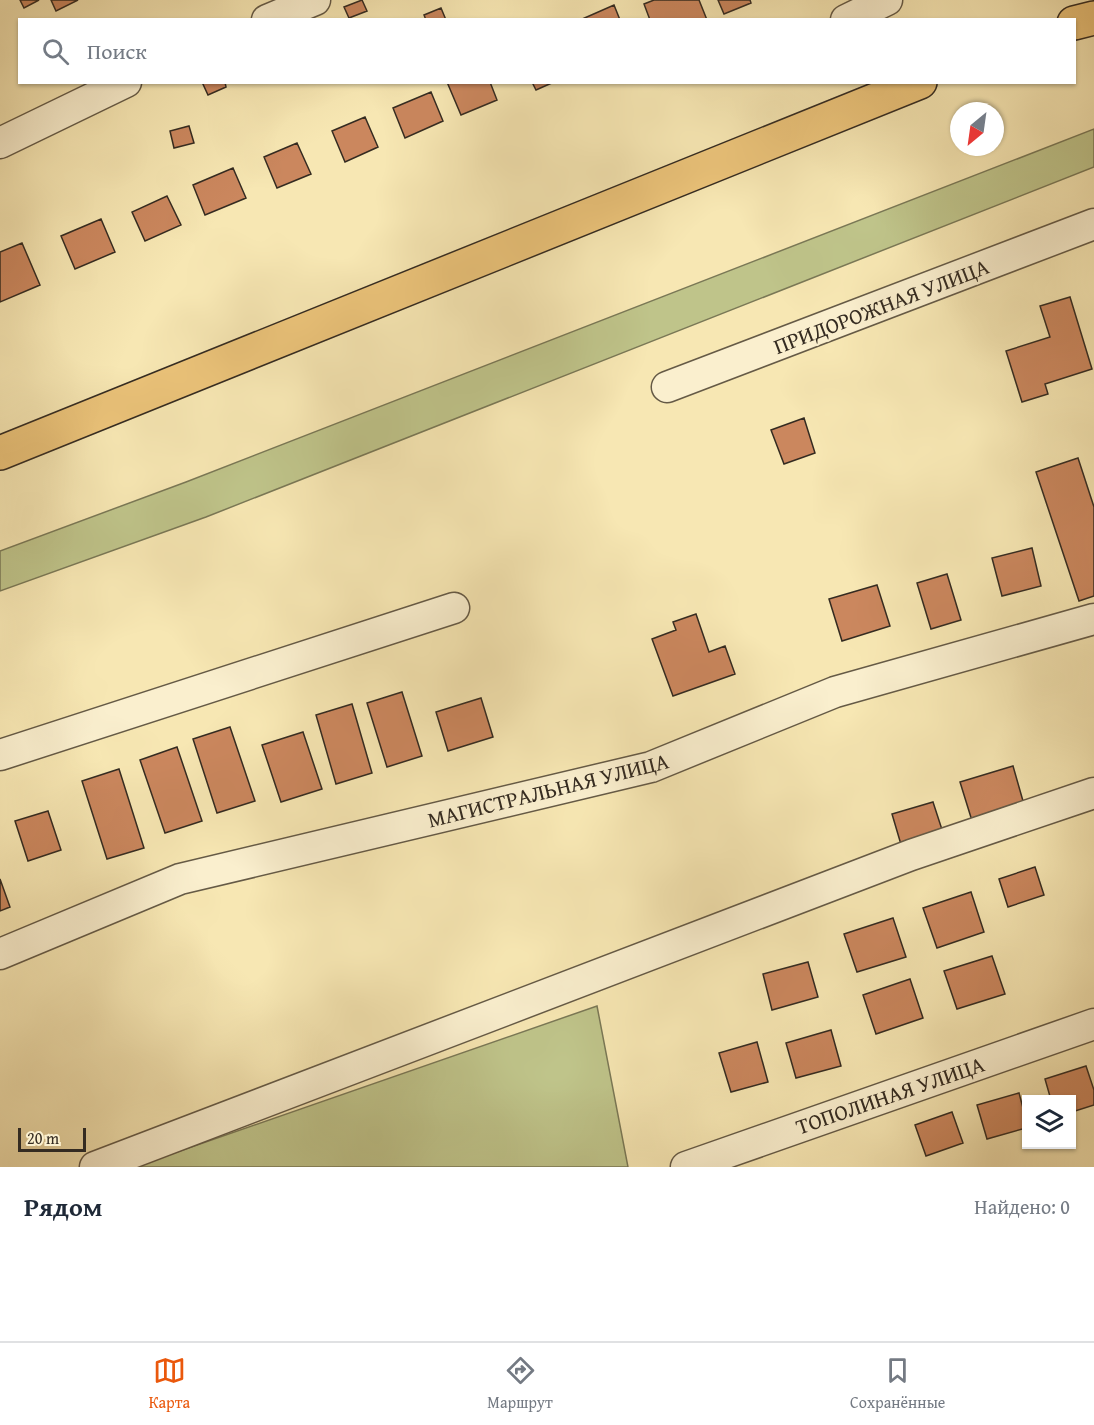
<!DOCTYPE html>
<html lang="ru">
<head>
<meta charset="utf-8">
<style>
	body { margin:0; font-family:"Gentium Book Plus",serif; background:#f6f6f7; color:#1f2937 }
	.controls { position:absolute; right:18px; bottom:18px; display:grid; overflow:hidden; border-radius:0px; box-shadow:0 2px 4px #0004 }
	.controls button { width:54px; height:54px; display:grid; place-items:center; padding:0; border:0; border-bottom:2px solid #e0e1e3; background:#fff; color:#1f2937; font:30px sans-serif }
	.compass { position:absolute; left:950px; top:102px; width:54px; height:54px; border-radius:50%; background:#fff; box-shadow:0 2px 4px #0004; rotate:209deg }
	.scale { position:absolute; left:18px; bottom:15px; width:68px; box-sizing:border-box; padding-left:6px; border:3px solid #342b21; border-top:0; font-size:16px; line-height:21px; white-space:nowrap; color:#342b21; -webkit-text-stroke:4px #faefce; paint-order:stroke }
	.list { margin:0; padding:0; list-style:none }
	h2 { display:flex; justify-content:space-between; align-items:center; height:78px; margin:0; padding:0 24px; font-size:26px }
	h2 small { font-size:20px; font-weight:400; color:#747a83 }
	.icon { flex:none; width:33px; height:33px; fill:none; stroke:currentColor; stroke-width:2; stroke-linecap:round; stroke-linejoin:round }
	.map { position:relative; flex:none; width:1094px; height:1167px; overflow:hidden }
	.search { position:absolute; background:#fff; box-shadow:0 2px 4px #0004; left:18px; right:18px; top:18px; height:66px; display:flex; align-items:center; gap:15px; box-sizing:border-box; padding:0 21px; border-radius:0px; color:#747a83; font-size:22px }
	.sheet { height:174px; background:#fff }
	nav { display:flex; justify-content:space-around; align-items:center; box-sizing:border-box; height:84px; border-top:2px solid #e0e1e3; background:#fff; font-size:16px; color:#747a83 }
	nav a { display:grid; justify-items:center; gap:3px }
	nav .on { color:#ea580c }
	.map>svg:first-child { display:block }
	.green { fill:#bfc48a; stroke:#7a7856; stroke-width:1.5 }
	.building { fill:#cb875e; stroke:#342b21; stroke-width:1.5 }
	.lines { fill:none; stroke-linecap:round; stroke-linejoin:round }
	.minor-casing { stroke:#655a46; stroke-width:33 }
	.major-casing { stroke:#342b21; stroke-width:36 }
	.minor { stroke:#faefce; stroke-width:30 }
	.major { stroke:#ecc47a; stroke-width:33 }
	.labels { text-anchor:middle; stroke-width:4.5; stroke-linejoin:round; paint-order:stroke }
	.street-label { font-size:22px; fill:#342b21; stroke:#faefce }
</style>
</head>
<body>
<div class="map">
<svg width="1094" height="1167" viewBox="0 0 1094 1167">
	<rect width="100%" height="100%" fill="#f7e7b3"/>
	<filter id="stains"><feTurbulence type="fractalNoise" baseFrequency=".00333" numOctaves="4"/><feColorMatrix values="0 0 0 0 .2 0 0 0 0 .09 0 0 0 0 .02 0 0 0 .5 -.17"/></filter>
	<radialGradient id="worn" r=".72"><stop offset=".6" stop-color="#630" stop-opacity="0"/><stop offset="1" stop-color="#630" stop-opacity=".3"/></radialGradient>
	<path class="green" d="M1094,129V167L206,517L0,591V551L186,482Z
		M597,1006L628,1167H134Z"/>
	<path class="building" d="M20,0H39L24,8Z
		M51,0H78L56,11Z
		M362,0L367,11L349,18L344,7Z
		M654,0H699L707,20H650L644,4Z
		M718,0H750L751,3L724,14Z
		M614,5L620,20H580Z
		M441,8L446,20H426L424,15Z
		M202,82H225L226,87L208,95Z
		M447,82H490L497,100L461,115Z
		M532,82H554L536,90Z
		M431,92L443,121L405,138L393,108Z
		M365,117L378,147L345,162L332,131Z
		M189,126L194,143L174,148L170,131Z
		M297,143L311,174L277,188L264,157Z
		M233,168L246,198L205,215L193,185Z
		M167,196L181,225L145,241L132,212Z
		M101,219L115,252L75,269L61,236Z
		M22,243L40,285L0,302V252Z
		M1070,297L1092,369L1045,384L1048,394L1022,402L1006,351L1050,337L1040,306Z
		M804,418L815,453L784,464L771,430Z
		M1078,458L1094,507V596L1079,601L1036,472Z
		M1032,548L1041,586L1002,596L992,558Z
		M947,574L961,620L931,629L917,583Z
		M877,585L890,626L842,641L829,599Z
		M696,614L709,652L725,646L735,674L673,696L652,639L676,630L673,622Z
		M402,692L422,756L387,767L367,703Z
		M481,698L493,737L448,751L436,712Z
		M352,704L372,773L336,784L316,715Z
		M230,727L255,801L217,813L193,739Z
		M303,732L322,789L281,802L262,745Z
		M177,747L202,821L165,833L140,760Z
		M1013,766L1025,808L973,824L960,782Z
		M119,769L144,848L107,859L82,781Z
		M933,802L947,845L905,858L892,814Z
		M48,811L61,850L28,861L15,821Z
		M1035,867L1044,895L1008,907L999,879Z
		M0,879L10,907L0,911Z
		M971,892L984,932L937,948L923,908Z
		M893,918L906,957L857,972L844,934Z
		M992,956L1005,994L957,1009L944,971Z
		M808,962L818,997L772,1010L763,974Z
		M910,979L923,1018L876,1034L863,995Z
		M831,1030L841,1066L796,1078L786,1043Z
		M757,1042L768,1082L731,1092L719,1053Z
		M1086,1066L1094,1090V1105L1072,1112V1100H1051L1045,1079Z
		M1019,1093L1026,1119V1128L987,1139L977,1105Z
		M952,1112L963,1143L926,1156L915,1125Z"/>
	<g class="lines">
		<g class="minor-casing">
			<path id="minor" d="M267,20L315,0
				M846,20L887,0
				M0,143L126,82
				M667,387L1094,224
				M0,755L454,608
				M0,954L180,879L651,767L835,692L1094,619
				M95,1167L911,855L1094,793
				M686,1167L1094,1024"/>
		</g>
		<g class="major-casing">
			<path id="major" d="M1074,23L1094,18
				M0,453L920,82"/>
		</g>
		<use href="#minor" class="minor"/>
		<use href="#major" class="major"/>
	</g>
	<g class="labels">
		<g class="street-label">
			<text transform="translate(881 306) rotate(-21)" y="8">ПРИДОРОЖНАЯ УЛИЦА</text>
			<text transform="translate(548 790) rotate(-14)" y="8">МАГИСТРАЛЬНАЯ УЛИЦА</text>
			<text transform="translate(890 1095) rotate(-19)" y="8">ТОПОЛИНАЯ УЛИЦА</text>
		</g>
	</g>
	<rect width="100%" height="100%" filter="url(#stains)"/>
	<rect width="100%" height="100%" fill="url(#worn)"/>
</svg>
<div class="controls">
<button><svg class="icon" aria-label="layers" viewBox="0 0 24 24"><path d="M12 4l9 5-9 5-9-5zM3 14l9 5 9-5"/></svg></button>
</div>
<svg class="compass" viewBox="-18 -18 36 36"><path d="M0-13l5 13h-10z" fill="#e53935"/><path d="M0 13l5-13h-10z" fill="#747a83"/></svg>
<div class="scale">20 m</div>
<div class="search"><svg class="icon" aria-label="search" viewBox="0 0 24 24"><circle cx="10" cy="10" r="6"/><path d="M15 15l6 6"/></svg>Поиск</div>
</div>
<section class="sheet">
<h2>Рядом<small>Найдено: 0</small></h2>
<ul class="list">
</ul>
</section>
<nav>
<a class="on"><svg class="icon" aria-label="map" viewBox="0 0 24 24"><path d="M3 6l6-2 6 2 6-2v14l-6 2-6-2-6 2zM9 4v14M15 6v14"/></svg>Карта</a>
<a><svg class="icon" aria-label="directions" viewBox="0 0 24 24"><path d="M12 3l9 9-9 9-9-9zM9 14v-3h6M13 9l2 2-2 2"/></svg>Маршрут</a>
<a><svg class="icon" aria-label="saved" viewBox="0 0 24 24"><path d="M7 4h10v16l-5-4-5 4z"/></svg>Сохранённые</a>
</nav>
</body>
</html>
